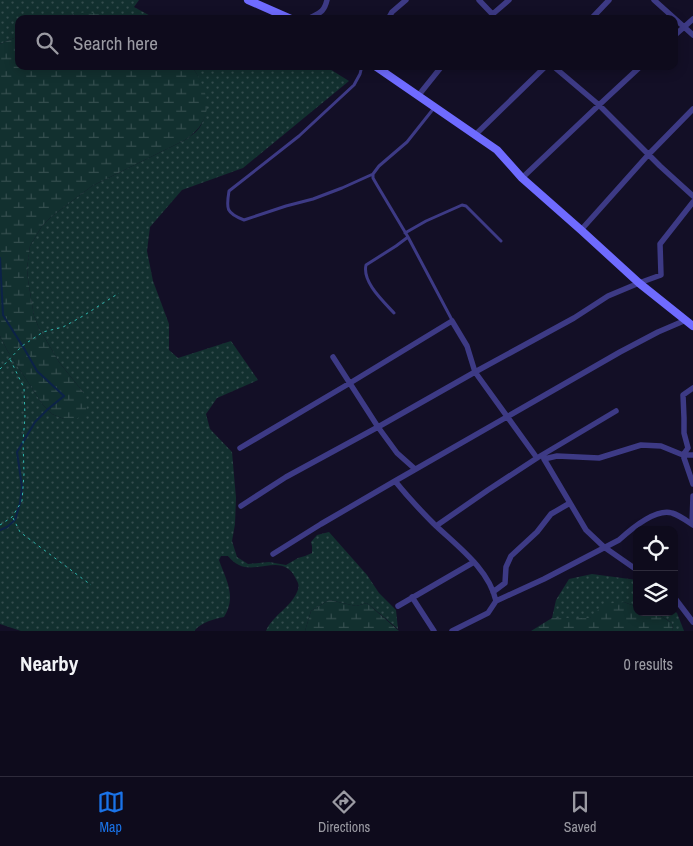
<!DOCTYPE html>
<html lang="en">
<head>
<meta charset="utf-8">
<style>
	body { margin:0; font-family:"Archivo Narrow",sans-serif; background:#1c1929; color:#f1f3f6 }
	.controls { position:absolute; right:15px; bottom:15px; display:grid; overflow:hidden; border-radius:10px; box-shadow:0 2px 12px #0003 }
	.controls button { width:45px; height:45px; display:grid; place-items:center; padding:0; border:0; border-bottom:1px solid #2e2b3b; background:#0e0b1c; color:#f1f3f6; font:25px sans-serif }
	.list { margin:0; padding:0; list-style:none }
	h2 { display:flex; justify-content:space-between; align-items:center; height:65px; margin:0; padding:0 20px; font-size:21px }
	h2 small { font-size:16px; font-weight:400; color:#9b9ba3 }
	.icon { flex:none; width:28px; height:28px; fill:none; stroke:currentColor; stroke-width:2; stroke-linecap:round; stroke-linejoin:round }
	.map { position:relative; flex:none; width:693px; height:631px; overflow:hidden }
	.search { position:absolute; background:#0e0b1c; box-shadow:0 2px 12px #0003; left:15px; right:15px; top:15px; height:55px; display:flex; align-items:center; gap:12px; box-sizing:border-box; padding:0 18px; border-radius:10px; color:#9b9ba3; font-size:19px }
	.sheet { height:145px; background:#0e0b1c }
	nav { display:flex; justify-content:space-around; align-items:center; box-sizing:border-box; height:70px; border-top:1px solid #2e2b3b; background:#0e0b1c; font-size:14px; color:#9b9ba3 }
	nav a { display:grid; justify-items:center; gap:2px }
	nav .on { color:#1a73e8 }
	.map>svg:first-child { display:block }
	.grass { fill:url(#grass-dots) }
	.wetland { fill:url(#wetland-marsh) }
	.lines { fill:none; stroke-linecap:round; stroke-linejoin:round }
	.stream { stroke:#0c2248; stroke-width:2 }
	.path { stroke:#2fb8b0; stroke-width:1; stroke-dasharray:2.5 4; stroke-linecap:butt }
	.lane { stroke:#3d3a85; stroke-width:3 }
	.street { stroke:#3d3a85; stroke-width:5.5 }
	.secondary { stroke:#6f6bff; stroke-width:8 }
</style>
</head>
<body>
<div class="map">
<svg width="693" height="631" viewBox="0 0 693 631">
	<defs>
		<pattern id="grass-dots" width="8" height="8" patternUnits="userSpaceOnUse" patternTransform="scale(1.25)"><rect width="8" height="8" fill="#12302f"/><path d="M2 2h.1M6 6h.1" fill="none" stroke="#344d4e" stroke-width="1.8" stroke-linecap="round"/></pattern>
		<pattern id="wetland-marsh" width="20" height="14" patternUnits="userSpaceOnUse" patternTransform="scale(1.25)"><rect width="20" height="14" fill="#12302f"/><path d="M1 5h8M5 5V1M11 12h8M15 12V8" fill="none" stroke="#344d4e"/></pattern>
	</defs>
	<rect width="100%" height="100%" fill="#130f26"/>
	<path class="grass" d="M0,0H139L134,7L156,19H118L110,16L74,14L61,19H19V36L0,44Z
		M192,66H325L349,81L243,168L182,190L150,227L147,251L153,281L169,324V350L178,358L231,341L258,380L217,398L206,414L210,429L232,452L236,498L235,524L232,541L237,557L248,564L269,562L286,565L298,558L305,556L312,553V546L311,542L317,535L329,532L367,575L379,593L396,610L398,629L367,603L356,606L329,600L311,611L305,631H266C273,615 291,607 297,592C299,588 299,584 297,581C282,545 250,585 228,556H221L219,560C226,580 237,596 224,617C214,619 202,622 195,630V631H21L0,624V336L7,350L43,405L52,414L64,419L83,392L59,362L39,328L34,316L28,280L27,269L30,246L42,226L51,217L92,186L185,140C192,135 199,131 202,123C212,105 202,82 192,66Z
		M592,574L637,580V607L624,602L590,618H552L556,600L569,579Z
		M674,611L677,613L684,631H673L672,623L658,614L653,612H674Z"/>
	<path class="wetland" d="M87,12L110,16L118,19H61L74,14Z
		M19,36V66H192C210,94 216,119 185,140L92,186L51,217L42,226L30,246L27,269L28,280L34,316L39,328L59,362L83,392L88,402L85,413L75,420L64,419L52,414L43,405L7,350L0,336V44Z
		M329,600L356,606L367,603L399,631H305L311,611Z
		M624,602L637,607V612C656,612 656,613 672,623L673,631H531L552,618H590L604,604Z"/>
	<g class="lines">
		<path class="stream" d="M0,258L3,315L25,350L37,371L64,396L48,409L35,422L17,452L22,487L20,503L15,520L7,527L0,530"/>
		<path class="path" d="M0,369L22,346L43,332L63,327L83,316L119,293
			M13,518L20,532L91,585
			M0,525L12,517L22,501L24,474L23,441L25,417L24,388L10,359"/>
		<path class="lane" d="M362,66L360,74L354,85L299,136L229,191C226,209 226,213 244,220L286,206L313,199L342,188L373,174
			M405,233L426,221L462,205L466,206L501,241
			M408,237L452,320
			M394,313C383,301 362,282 366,265L396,246L408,237L377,185L373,178V174L379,166L407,142L434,108"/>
		<path class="street" d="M479,0L497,19
			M654,0L693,35
			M308,19C319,13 324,13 327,0
			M388,19L392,12L406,0
			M487,19L509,0
			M591,19L609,0
			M674,36L693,19
			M553,66L599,105L660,166L693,196
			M418,96L442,66
			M475,135L546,66
			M522,178L599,105L641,66
			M581,230L648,155L693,109
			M333,357L378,427L397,453L415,469
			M693,388L683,395L684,418V433L688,448L683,455L693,484
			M240,448L350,383L452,321L467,346L475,372L537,458
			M395,481C407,496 420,510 434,524C457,546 489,569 496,601L488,613L452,631
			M241,506L286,477L378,427L475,372L574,318L608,296L639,283L661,275L660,244L693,202
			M692,524L693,496
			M436,526L488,490L537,458L616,411
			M273,554L321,524L395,481L620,352L658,332L686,320
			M637,570L604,547L586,530L544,459L557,456L599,458L641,445L661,446L683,455H693
			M493,592L505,583L506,567L511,556L537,532L551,514L570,503
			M412,597L434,631
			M674,597L693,622
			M496,601L544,579L619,540C630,530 656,508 672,513C679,515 687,521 693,525
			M398,606L474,562"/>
		<path class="secondary" d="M248,0L291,19
			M375,66L497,150L522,178L581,230L639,283L693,326"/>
	</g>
</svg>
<div class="controls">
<button><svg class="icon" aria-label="locate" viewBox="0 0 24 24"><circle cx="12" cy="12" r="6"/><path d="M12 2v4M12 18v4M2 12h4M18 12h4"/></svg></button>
<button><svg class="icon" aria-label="layers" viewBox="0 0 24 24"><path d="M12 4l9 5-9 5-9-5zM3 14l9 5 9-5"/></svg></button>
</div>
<div class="search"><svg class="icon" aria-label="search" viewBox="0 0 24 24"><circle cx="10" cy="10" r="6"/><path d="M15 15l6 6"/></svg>Search here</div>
</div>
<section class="sheet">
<h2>Nearby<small>0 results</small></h2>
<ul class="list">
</ul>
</section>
<nav>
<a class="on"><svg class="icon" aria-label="map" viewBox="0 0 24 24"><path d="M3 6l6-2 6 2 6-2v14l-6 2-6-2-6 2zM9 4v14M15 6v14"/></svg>Map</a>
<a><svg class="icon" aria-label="directions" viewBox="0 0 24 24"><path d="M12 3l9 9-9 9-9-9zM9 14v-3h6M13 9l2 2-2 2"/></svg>Directions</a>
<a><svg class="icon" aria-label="saved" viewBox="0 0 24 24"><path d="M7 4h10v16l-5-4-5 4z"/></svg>Saved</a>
</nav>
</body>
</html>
